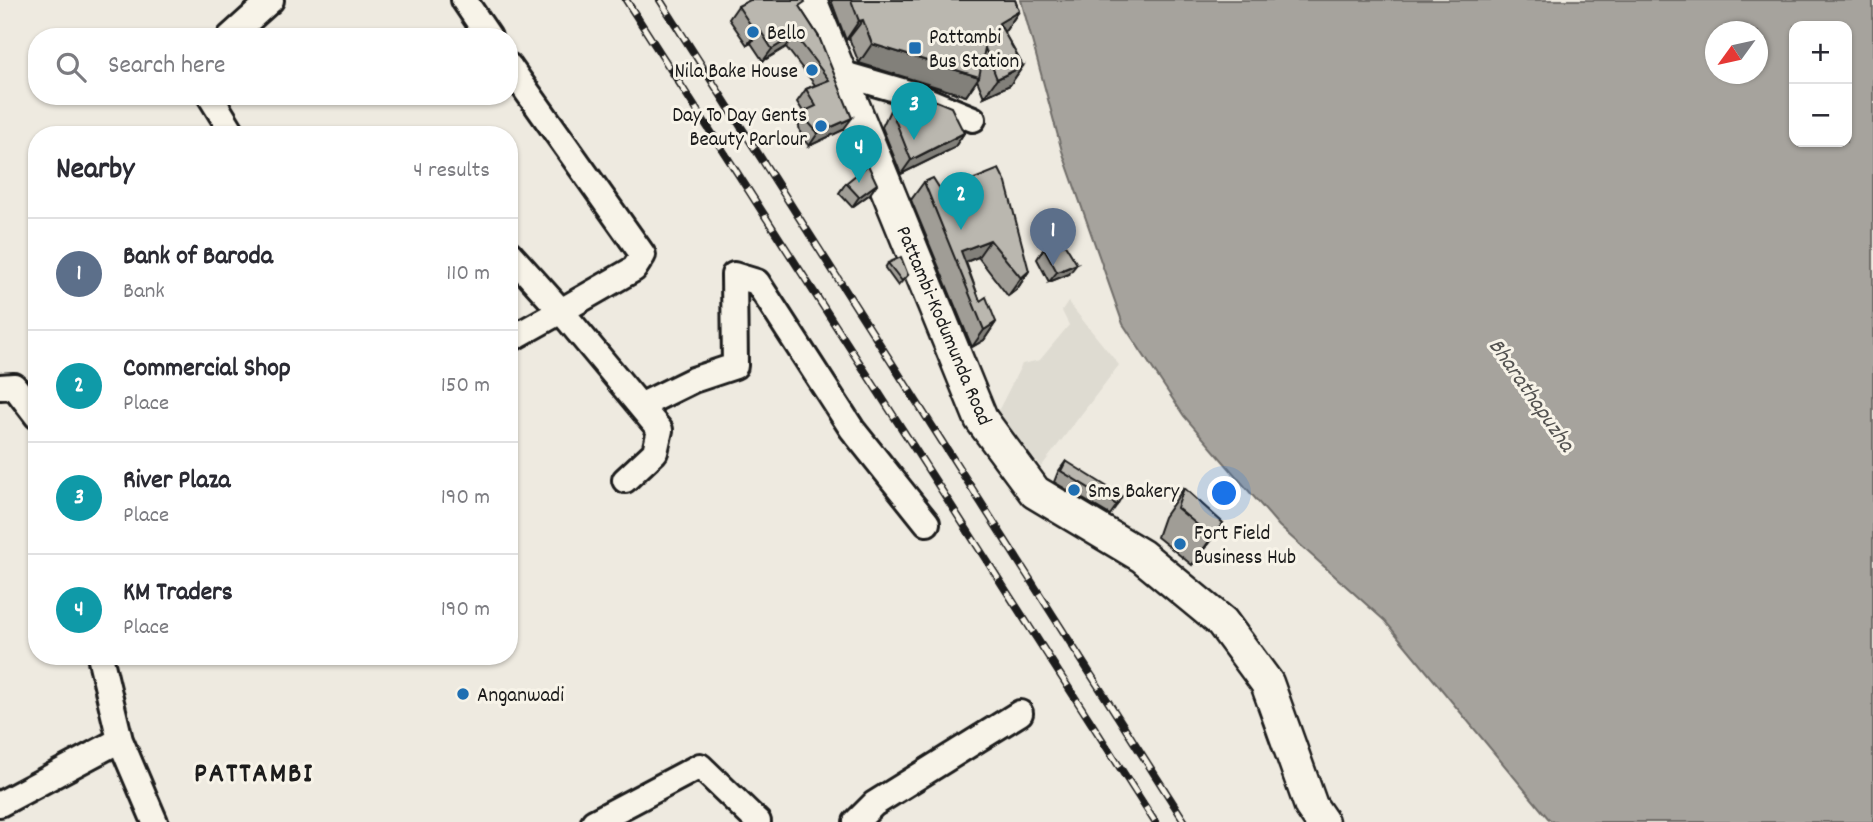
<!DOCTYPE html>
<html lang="en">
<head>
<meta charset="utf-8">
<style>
	body { margin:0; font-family:Dekko,sans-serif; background:#f7f7f7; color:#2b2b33 }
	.controls { position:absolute; right:21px; top:21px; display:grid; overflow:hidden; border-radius:14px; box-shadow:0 2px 5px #0004 }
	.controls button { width:63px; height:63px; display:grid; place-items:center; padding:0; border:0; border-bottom:2px solid #e1e1e2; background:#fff; color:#2b2b33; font:35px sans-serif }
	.compass { position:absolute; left:1705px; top:21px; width:63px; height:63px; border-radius:50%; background:#fff; box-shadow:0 2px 5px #0004; rotate:237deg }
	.you { position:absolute; left:1225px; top:494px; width:24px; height:24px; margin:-18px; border:5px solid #fff; border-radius:50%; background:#1a73e8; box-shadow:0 0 0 10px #1a73e833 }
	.badge { display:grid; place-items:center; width:46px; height:46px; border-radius:50%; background:#1a73e8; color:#fff; font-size:23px; font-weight:700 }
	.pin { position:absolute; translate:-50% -58px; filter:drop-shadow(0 2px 4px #0008) }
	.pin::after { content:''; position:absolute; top:37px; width:24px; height:21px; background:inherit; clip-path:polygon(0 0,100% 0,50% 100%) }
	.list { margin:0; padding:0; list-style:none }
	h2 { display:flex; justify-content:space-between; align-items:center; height:91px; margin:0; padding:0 28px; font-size:30px }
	h2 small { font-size:23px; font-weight:400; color:#7c7c81 }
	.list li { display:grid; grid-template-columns:46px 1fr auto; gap:21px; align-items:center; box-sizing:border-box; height:112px; padding:0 28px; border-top:2px solid #e1e1e2 }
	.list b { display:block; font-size:26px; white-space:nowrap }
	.list p { margin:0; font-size:23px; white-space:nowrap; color:#7c7c81 }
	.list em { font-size:23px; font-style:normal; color:#7c7c81 }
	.icon { flex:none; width:38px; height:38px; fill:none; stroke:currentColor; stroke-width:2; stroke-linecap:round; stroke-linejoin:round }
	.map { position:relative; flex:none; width:1873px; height:822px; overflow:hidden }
	.search { position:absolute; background:#fff; box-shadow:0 2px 5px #0004; left:28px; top:28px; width:490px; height:77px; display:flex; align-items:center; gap:18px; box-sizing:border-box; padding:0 24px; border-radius:28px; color:#7c7c81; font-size:26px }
	.panel { position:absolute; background:#fff; box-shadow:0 2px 5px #0004; left:28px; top:126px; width:490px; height:539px; border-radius:28px }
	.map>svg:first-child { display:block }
	.built { fill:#dedbd1 }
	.water { fill:#a6a39d; stroke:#6f6d69; stroke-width:2; fill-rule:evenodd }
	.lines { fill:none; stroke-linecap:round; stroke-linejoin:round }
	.minor-casing { stroke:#1c1c1c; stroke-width:30 }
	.major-casing { stroke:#1c1c1c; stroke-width:37 }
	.minor { stroke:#f7f3e8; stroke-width:24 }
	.major { stroke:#f7f3e8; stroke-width:32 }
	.rail-casing { stroke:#1c1c1c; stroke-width:8 }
	.rail { stroke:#f7f3e8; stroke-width:5; stroke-dasharray:16; stroke-linecap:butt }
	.wall { fill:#a09d96; stroke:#1c1c1c; stroke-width:2 }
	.shaded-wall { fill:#82807a; stroke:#1c1c1c; stroke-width:2 }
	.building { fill:#bab7af; stroke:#1c1c1c; stroke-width:2 }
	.poi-dot { fill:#1f6fb2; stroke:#f7f3e8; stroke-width:2.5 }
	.labels { text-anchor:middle; stroke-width:6; stroke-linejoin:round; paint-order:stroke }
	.poi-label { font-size:21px; fill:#1c1c1c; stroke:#f7f3e8; text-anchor:start }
	.street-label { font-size:21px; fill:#1c1c1c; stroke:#f7f3e8 }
	.water-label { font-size:23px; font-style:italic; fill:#535250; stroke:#f7f3e8 }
	.district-label { font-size:28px; font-weight:bold; letter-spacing:2px; fill:#1c1c1c; stroke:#f7f3e8 }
</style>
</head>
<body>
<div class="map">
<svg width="1873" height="822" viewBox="0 0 1873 822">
	<rect width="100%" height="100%" fill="#eeeae0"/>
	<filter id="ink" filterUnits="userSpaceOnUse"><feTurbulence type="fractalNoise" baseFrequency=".0143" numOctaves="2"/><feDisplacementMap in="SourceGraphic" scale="14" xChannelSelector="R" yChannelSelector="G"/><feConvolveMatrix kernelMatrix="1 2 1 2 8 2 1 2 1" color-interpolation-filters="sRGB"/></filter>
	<g filter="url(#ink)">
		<path class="built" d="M1068,302L1119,365L1041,467L997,413L1022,364L1040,360L1069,325L1062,311Z"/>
		<path class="water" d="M1021,0H1873V822H1553L1548,818L1385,621L1279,526L1184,416L1123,324L1062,151ZM1794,26H1847V142H1794ZM1716,32H1758V74H1716Z"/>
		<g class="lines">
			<g class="minor-casing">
				<path id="minor" d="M464,0L489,37
					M230,37L271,0
					M509,66L643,255L634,269L561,311L660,430L655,452L625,480
					M840,73L912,94L973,119
					M210,96L234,135
					M509,253L561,311L509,340
					M0,387L14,386L37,416
					M640,406L693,380L735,366L734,275L757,282L852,429L927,523
					M120,740L155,822
					M0,804L120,740L100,656
					M594,822L700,766L758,822
					M856,822L874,804L1020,713"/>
			</g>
			<g class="major-casing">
				<path id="major" d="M810,0L981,419L1035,492L1142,556L1222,622L1267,683L1311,806L1322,822"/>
			</g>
			<use href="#minor" class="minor"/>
			<use href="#major" class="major"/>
			<g class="rail-casing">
				<path id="rail" d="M626,0L1155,822
					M660,0L1185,822"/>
			</g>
			<use href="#rail" class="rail"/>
		</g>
		<path class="wall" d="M831,0H1015L1019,11L1006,30L1003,31L1023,66L1010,85L984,97L977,80L966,96L859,63L849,38L846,40Z
			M738,6L800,8L819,37L843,130L809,146L801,136L798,122L804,113L797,102L806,89L815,85L786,47L763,61L751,43L747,45L729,19Z
			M903,89L964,133L954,148L901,174L882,127L893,104Z
			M924,182L942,192L1029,271L1017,289L1008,296L978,257L966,262L980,301L996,322L984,340L972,347L911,200Z
			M846,183L870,194L852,207L839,193Z
			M1044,248L1069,274L1049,282L1037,259Z
			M888,263L908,275L898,286L885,268Z
			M1066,461L1117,505L1110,515L1054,482L1058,472Z
			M1184,488L1223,523L1192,565L1157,537L1164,517Z"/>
		<path class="shaded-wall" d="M1019,11L1006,30L986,42L999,23Z
			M863,20L849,38L846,40L859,21Z
			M760,30L751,43L747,45L756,33Z
			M795,35L786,47L763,61L772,49Z
			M872,44L979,77L966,96L859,63Z
			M1023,66L1010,85L984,97L997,79Z
			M852,118L843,130L809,146L818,133Z
			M964,133L954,148L901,174L911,160Z
			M877,184L870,194L852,207L859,197Z
			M990,240L978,257L958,265L961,251Z
			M1077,264L1069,274L1049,282L1057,272Z
			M1029,271L1017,289L1008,296L1021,278Z
			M996,322L984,340L972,347L984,330Z
			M1223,523L1203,551L1192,565L1212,537Z"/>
		<path class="building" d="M750,0H804L805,2L799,6L819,37L852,118L818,133L809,123L807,110L816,106L806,89L829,80L795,35L772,49L760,30L756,33L738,6Z
			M851,0H1015L1019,11L999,23L1023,66L997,79L985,48L979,77L872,44L863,20L859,21Z
			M903,89L917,93L951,107L964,133L911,160L892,112Z
			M868,165L877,184L859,197L846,183Z
			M999,169L1006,183L1029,271L1021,278L990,240L961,251L980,301L986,297L996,322L984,330L924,182L933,178L942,192Z
			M1061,238L1077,264L1057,272L1044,248Z
			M901,257L908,275L902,281L888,263Z
			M1066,461L1122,496L1117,505L1061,471Z
			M1184,488L1223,523L1212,537L1177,508Z"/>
	</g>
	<g class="poi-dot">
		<circle cx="753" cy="32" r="7"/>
		<rect x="908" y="41" width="14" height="14" rx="3.5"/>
		<circle cx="812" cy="70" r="7"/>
		<circle cx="821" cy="126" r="7"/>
		<circle cx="1074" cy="490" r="7"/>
		<circle cx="1180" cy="544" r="7"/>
		<circle cx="463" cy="694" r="7"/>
	</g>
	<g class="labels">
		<g class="poi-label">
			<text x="767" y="39">Bello</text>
			<text x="929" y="43">Pattambi<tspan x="929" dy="24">Bus Station</tspan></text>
			<text x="798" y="77" text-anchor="end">Nila Bake House</text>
			<text x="807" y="121" text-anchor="end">Day To Day Gents<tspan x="807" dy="24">Beauty Parlour</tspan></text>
			<text x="1088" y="497">Sms Bakery</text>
			<text x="1194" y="539">Fort Field<tspan x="1194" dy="24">Business Hub</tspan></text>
			<text x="477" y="701">Anganwadi</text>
		</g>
		<g class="street-label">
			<text transform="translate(945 325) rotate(67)" y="7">Pattambi-Kodumunda Road</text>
		</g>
		<g class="water-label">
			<text transform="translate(1533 394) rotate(55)" y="8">Bharathapuzha</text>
		</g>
		<g class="district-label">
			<text x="254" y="781">PATTAMBI</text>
		</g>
	</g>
</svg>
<div class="controls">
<button>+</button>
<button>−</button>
</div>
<svg class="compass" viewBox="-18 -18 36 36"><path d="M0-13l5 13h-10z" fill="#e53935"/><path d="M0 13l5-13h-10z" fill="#7c7c81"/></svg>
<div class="you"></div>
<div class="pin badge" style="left:1053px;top:266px;background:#5c6f8a">1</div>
<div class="pin badge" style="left:961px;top:230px;background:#0f9aa8">2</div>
<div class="pin badge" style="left:914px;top:140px;background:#0f9aa8">3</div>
<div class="pin badge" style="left:859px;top:183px;background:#0f9aa8">4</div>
<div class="search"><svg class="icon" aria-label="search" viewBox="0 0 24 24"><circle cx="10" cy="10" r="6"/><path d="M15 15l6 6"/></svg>Search here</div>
<section class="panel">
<h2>Nearby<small>4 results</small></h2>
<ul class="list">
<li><span class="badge" style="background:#5c6f8a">1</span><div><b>Bank of Baroda</b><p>Bank</p></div><em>110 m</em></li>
<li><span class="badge" style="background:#0f9aa8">2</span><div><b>Commercial Shop</b><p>Place</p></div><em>150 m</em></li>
<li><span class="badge" style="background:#0f9aa8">3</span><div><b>River Plaza</b><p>Place</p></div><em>190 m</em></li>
<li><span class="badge" style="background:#0f9aa8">4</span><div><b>KM Traders</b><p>Place</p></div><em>190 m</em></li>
</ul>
</section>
</div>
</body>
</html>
